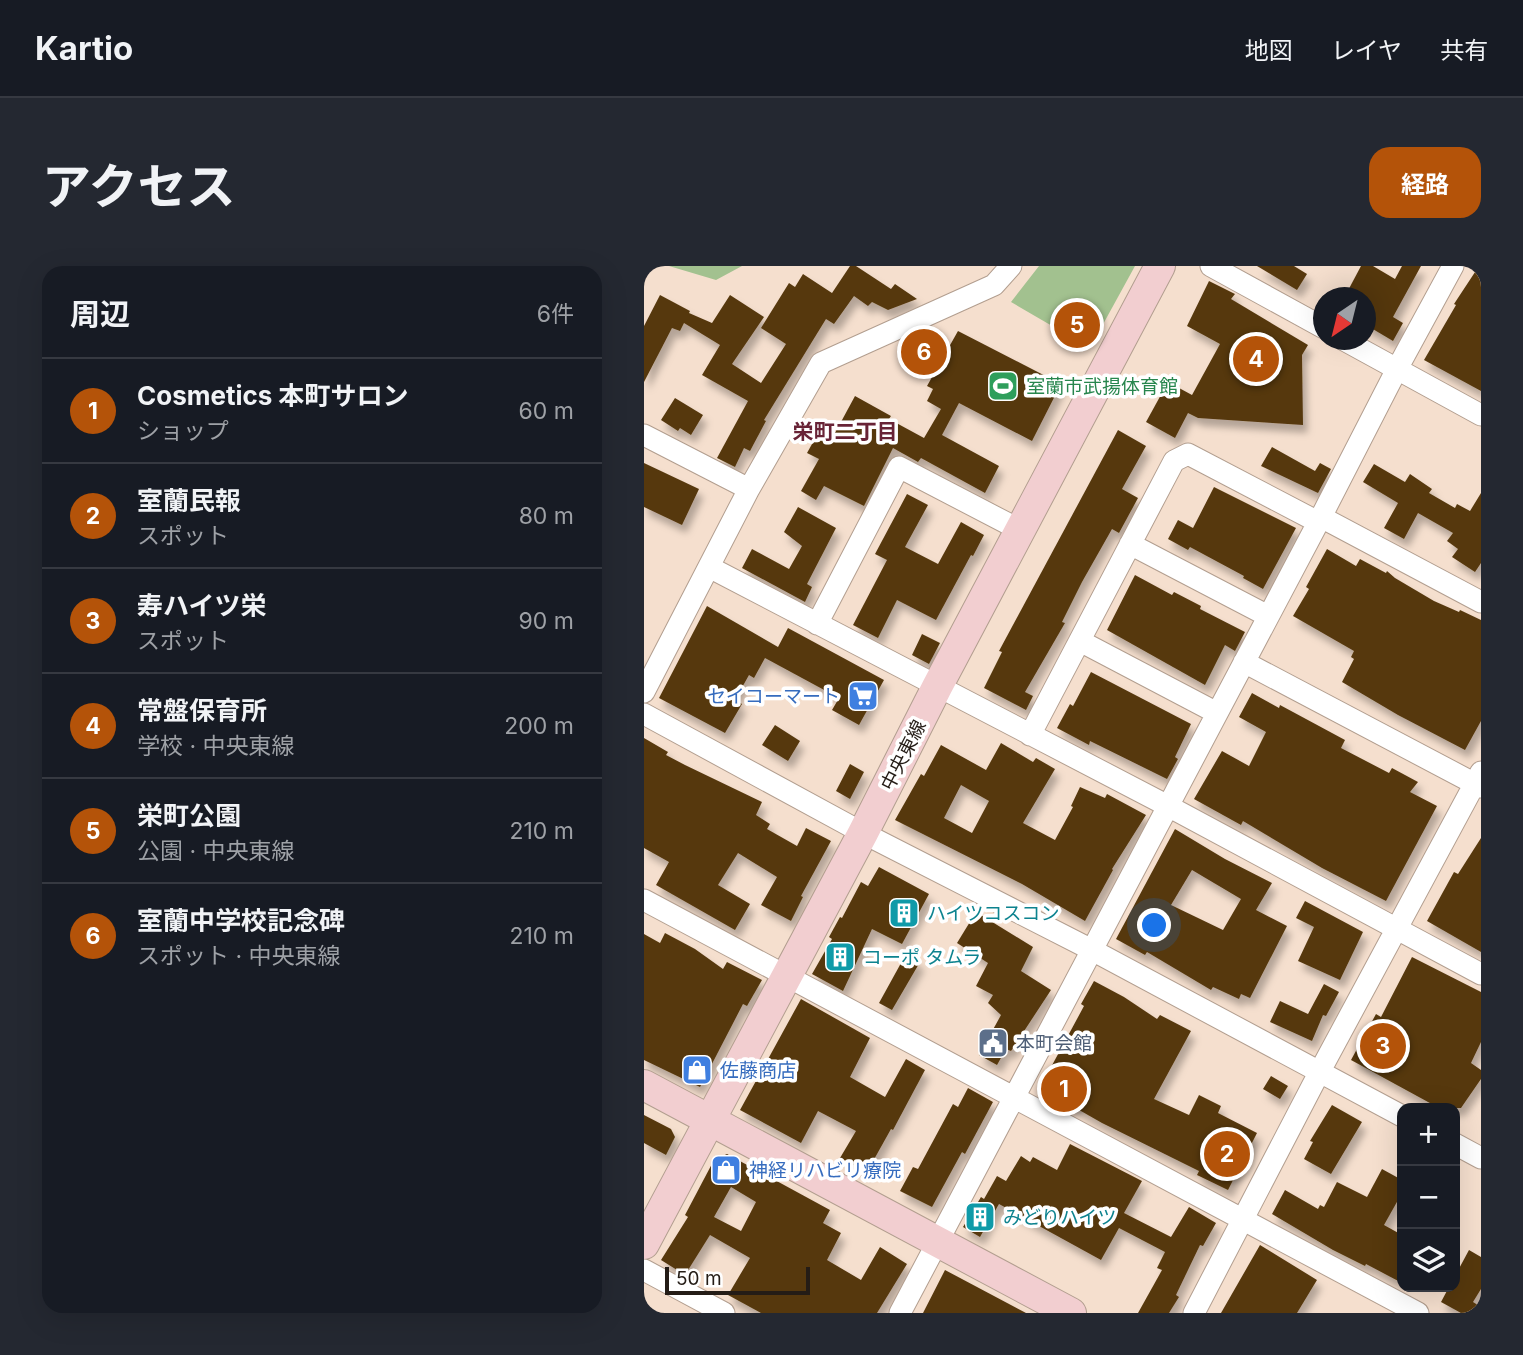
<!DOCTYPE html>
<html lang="ja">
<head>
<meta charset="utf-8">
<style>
	body { margin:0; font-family:Inter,"Noto Sans JP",sans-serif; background:#242831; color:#f1f3f6 }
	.controls { position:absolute; right:21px; bottom:21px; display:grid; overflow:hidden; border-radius:14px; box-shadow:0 7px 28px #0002 }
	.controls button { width:63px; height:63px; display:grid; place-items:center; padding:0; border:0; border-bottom:2px solid #363941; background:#171b24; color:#f1f3f6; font:35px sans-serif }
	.compass { position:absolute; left:669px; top:21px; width:63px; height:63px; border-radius:50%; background:#171b24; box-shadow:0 7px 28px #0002; rotate:215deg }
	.scale { position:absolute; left:21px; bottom:18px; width:145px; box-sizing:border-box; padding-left:7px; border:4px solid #241c16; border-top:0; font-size:19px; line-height:24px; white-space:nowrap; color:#241c16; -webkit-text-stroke:5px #fff; paint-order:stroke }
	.you { position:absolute; left:511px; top:660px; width:24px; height:24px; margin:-18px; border:5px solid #fff; border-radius:50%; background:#1a73e8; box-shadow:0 0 0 10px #1a73e833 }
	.badge { display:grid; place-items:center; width:46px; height:46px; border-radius:50%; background:#b45309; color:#fff; font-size:23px; font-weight:700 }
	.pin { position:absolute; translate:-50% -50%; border:4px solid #fff; box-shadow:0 2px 7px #0006 }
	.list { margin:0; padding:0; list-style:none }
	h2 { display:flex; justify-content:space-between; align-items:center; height:91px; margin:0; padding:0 28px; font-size:30px }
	h2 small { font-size:23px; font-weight:400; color:#9ea1a6 }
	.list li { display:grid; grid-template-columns:46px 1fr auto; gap:21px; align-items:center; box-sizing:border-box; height:105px; padding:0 28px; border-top:2px solid #363941 }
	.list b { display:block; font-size:26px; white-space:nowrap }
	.list p { margin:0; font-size:23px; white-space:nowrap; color:#9ea1a6 }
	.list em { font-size:23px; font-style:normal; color:#9ea1a6 }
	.icon { flex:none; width:38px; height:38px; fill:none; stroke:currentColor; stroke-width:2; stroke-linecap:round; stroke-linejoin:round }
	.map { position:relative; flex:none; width:837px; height:1047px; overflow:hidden; border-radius:21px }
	header { display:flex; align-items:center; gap:42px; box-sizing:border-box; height:98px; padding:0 35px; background:#171b24; border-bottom:2px solid #363941 }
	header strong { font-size:33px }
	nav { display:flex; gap:38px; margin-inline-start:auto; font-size:24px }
	.intro { display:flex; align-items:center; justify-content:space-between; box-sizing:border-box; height:168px; padding:0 42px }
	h1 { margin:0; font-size:49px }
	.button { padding:18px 32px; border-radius:21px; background:#b45309; color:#fff; font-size:24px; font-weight:700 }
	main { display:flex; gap:42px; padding:0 42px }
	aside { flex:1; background:#171b24; border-radius:21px; box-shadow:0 7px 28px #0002 }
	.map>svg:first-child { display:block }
	.green { fill:#a2c18f }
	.building { fill:#563911; fill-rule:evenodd; filter:url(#shadow) }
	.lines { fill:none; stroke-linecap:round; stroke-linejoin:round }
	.street-casing { stroke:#b29e8f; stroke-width:23 }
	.secondary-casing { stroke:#b29e8f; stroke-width:32 }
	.street { stroke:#fff; stroke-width:21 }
	.secondary { stroke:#f2ced0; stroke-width:30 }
	.labels { text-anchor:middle; stroke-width:7; stroke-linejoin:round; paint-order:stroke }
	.leisure-label { font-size:19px; fill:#27864d; stroke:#fff; text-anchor:start }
	.shop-label { font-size:19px; fill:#366cbe; stroke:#fff; text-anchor:start }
	.street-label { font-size:19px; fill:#241c16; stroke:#fff }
	.culture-label { font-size:19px; fill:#0d838f; stroke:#fff; text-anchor:start }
	.service-label { font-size:19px; fill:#4e5e75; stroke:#fff; text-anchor:start }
	.neighbourhood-label { font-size:21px; font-weight:bold; fill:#682336; stroke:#fff }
</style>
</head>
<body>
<header>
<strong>Kartio</strong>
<nav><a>地図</a><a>レイヤ</a><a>共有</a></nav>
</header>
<div class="intro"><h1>アクセス</h1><a class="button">経路</a></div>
<main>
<aside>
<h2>周辺<small>6件</small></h2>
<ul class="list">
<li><span class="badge">1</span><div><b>Cosmetics 本町サロン</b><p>ショップ</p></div><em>60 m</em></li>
<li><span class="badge">2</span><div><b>室蘭民報</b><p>スポット</p></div><em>80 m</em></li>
<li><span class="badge">3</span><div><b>寿ハイツ栄</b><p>スポット</p></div><em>90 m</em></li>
<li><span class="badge">4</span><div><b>常盤保育所</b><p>学校 · 中央東線</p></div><em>200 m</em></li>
<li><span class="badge">5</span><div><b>栄町公園</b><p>公園 · 中央東線</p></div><em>210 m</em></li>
<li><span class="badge">6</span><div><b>室蘭中学校記念碑</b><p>スポット · 中央東線</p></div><em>210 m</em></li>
</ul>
</aside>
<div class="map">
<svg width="837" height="1047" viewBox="0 0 837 1047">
	<defs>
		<filter id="shadow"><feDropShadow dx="4.5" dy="8" stdDeviation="3.5" flood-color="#0004"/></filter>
	</defs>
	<rect width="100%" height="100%" fill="#f5dfce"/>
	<path class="green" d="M25,0H98L72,14Z
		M395,0H491L446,82L367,36Z"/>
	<path class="building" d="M206,0H212L247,23L251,18L273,33L244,44L228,36L224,40L210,30L190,58L182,53L120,154L122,155L106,185L100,182L91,201L73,192L104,135L58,109L76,79L40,57L36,65L28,62L0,116V60L16,29L46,45L45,47L68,57L86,29L120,51L88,98L117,117L142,78L117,62L145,17L151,21L159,8L188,27Z
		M613,0H650L663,8L653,24Z
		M717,0H729L751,13L758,0H777L749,51L759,57L749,75L722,59V32H700Z
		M835,0H837V125L780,94L812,39L810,38Z
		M565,15L591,28L587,33L664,79L658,89L659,159L554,152L544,147L531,172L502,156L524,116L548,129L576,78L543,60Z
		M314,65L417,118L388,175L315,137L298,169L355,200L341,227L277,192L274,196L249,182L220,240L180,220L172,234L157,225L175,193L163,187L178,160L191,167L211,130L247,150L245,153L280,172L297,143L283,135L289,123L283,120Z
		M31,132L59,149L47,169L36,162L34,165L17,154Z
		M474,164L502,180L478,223L494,232L475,267L468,263L438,316L418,356L421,357L381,426L389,430L382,444L340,422L358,386L355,385Z
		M628,181L671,205L676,197L687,203L674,227L617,200Z
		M0,197L55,223L38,259L0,241Z
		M730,198L761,216L766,208L788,223L785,227L811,242L813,238L826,245L837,227V297L831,306L808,291L814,283L803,275L809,267L774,247L760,273L740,262L754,237L719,216Z
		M570,221L652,262L619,323L599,312L600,310L546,281L544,284L524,273L534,254L549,262Z
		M263,228L284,239L261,281L294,298L317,256L340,269L329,290L327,289L292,354L253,334L234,372L209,359L243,294L231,288Z
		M154,241L192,262L163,318L168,321L161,336L98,302L108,283L145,303L158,280L140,266Z
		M683,283L712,300L716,293L742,307L743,305L751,312L790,335L815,346L816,344L837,354V455L821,484L754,449L698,416L710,393L707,391L710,385L649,350L665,323L662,321Z
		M491,309L528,329L530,326L557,340L556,343L601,366L591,385L581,379L561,419L463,364Z
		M63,340L134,381L144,362L240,414L215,459L188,444L195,432L121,392L110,412L105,409L91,434L98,438L81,467L15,432Z
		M278,368L296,377L285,398L268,389Z
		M447,406L547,458L531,491L534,493L523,513L446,475L445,479L413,462L426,438L429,440Z
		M608,427L635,442L636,439L701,474L697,482L745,507L748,502L774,516L766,526L793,540L742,635L678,602L599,555L597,559L550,533L578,485L605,500L622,466L595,451Z
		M131,459L156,475L144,495L118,479Z
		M0,472L24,486L22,489L41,499L118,536L112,549L126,558L123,563L153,580L162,562L187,575L157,630L159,631L147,655L117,639L133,611L94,587L74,619L106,638L91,664L12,619L25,596L0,582Z
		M357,477L389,496L392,492L411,503L379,557L411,574L429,541L427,540L436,521L461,532L463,528L502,549L468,603L469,604L441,655L378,618L251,554L277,508L280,510L297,479L342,504ZM317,519L345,535L328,567L300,552Z
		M206,498L220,506L206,533L192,525Z
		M531,563L581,593L628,617L612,644L643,660L606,732L597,728L595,733L569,721L567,724L503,686L501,689L472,673ZM548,604L597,633L579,664L527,639Z
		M837,572V686L783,655L810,606L814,608Z
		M235,601L285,628L258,678L228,663L199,725L168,708L188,673L185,671L196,651L198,652L217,616L224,620Z
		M661,635L719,666L696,714L654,695L670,661L652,652Z
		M332,646L389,681L377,705L407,724L367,785L362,783L353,799L335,789L357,749L344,737L349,729L332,720L344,697L313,677Z
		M21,667L51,683L79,703L83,696L118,714L103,740L99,738L56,821L0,794V668L16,677Z
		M262,688L276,696L248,744L235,737Z
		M768,691L837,726V776L827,797L837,804V813L817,842H795L707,794L732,748L737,751Z
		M450,715L480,731L513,753L516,749L547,765L510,833L545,849L555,829L577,840L574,847L613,867L584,924L553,909L555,905L458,857L400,824L403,819L399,816L440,740L437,738Z
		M680,718L695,726L682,750L679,749L668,775L626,756L636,735L664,748Z
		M157,733L226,772L206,811L241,831L262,793L281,804L249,864L247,863L223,906L196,892L212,865L174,845L157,877L96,844Z
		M627,810L644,820L636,833L619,823Z
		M324,822L349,836L321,888L318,886L288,941L256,925L269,901L274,903L309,838L314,841Z
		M688,839L718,856L687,908L660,893L669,876L666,875Z
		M0,849L27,863L31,871L22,889L0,877Z
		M426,878L498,915L480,947L527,971L545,941L572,957L559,980L556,979L532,1029L535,1031L525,1047H494L518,1004L513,1002L521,986L475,962L457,994L355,938L336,971L319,961L337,931L340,933L353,910L362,915L377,890L386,896L389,891L413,904Z
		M83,888L186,944L179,957L197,967L183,994L217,1014L236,981L263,998L233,1047H117L84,1029L106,992L66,969L41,1009L17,994L44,951L41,949L70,894ZM87,921L112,936L97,965L70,951Z
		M738,903L758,914V927L740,959L758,969V1017L722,998L721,1000L689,984L628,948L641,924L674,943L676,939L680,941L693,916L723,931Z
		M616,979L673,1014L653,1047H577Z
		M825,984L837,991V1023L829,1036L837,1041V1047H817L797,1036L805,1021H811V1010Z
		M301,1004L382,1047H279Z"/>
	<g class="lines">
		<g class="street-casing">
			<path id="street" d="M567,0L680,62
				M700,74L837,149
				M0,169L105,223
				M677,251L837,336
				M486,278L624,350
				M65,301L524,540L837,708
				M173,358L255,201L376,264
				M436,375L573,447
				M600,396L837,521
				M0,426L105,223L177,97L350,19L367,0
				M0,448L219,567L448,684L758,850
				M386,469L530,195L544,188L674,256
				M0,634L774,1047
				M811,878L837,892
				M0,1004L80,1047
				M256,1047L677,251L753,103L809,0
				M550,1047L676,805L837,506"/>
		</g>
		<g class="secondary-casing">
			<path id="secondary" d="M0,819L427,1047
				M0,978L219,567L293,421L516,0"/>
		</g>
		<use href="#street" class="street"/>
		<use href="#secondary" class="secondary"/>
	</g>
	<defs>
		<g id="stadium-square" transform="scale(1.575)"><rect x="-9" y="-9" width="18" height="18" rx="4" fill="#2e9e5b" stroke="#fff"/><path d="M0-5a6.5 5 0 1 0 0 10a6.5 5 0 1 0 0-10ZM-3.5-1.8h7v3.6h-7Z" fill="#fff"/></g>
		<g id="supermarket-square" transform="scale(1.575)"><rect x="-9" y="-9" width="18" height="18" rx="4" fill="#3f7fe0" stroke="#fff"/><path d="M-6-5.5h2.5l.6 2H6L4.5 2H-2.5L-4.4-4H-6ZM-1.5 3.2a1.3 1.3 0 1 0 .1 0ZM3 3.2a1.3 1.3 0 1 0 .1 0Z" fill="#fff"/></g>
		<g id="building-square" transform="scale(1.575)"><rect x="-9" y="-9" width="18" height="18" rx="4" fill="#0f9aa8" stroke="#fff"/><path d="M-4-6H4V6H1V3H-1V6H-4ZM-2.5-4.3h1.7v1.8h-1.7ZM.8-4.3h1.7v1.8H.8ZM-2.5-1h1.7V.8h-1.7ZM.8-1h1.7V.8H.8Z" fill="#fff"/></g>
		<g id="civic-square" transform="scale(1.575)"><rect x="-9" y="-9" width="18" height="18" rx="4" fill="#5c6f8a" stroke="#fff"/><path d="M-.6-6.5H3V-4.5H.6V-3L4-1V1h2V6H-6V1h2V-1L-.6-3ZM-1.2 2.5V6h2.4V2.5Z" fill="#fff"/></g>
		<g id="shop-square" transform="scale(1.575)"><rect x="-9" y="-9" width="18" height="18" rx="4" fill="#3f7fe0" stroke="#fff"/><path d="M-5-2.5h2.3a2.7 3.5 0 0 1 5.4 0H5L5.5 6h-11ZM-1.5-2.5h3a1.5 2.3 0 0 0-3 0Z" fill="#fff"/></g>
	</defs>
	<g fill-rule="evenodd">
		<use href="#stadium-square" x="359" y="120"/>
		<use href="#supermarket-square" x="219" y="430"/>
		<use href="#building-square" x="260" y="647"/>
		<use href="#building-square" x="196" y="691"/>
		<use href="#civic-square" x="349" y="777"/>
		<use href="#shop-square" x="53" y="804"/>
		<use href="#shop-square" x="82" y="904"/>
		<use href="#building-square" x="336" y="951"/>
	</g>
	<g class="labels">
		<g class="leisure-label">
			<text x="382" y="127">室蘭市武揚体育館</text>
		</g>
		<g class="shop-label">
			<text x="196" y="437" text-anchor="end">セイコーマート</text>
			<text x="76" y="811">佐藤商店</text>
			<text x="105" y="911">神経リハビリ療院</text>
		</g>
		<g class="street-label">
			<text transform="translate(259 489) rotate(-63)" y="7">中央東線</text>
		</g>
		<g class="culture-label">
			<text x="283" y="654">ハイツコスコン</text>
			<text x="219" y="698">コーポ タムラ</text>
			<text x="359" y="958">みどりハイツ</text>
		</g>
		<g class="service-label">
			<text x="372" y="784">本町会館</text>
		</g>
		<g class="neighbourhood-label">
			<text x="201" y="173">栄町二丁目</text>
		</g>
	</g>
</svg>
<div class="controls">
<button>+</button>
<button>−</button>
<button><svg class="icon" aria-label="layers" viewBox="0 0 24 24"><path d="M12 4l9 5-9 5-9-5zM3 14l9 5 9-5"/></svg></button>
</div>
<svg class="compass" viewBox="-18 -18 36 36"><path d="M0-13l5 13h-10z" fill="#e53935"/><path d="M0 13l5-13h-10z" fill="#9ea1a6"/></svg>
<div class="scale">50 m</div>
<div class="you"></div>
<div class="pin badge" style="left:420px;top:823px">1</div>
<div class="pin badge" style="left:583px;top:888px">2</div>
<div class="pin badge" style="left:739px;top:780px">3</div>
<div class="pin badge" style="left:612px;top:93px">4</div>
<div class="pin badge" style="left:433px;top:59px">5</div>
<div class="pin badge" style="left:280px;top:86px">6</div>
</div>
</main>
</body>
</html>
